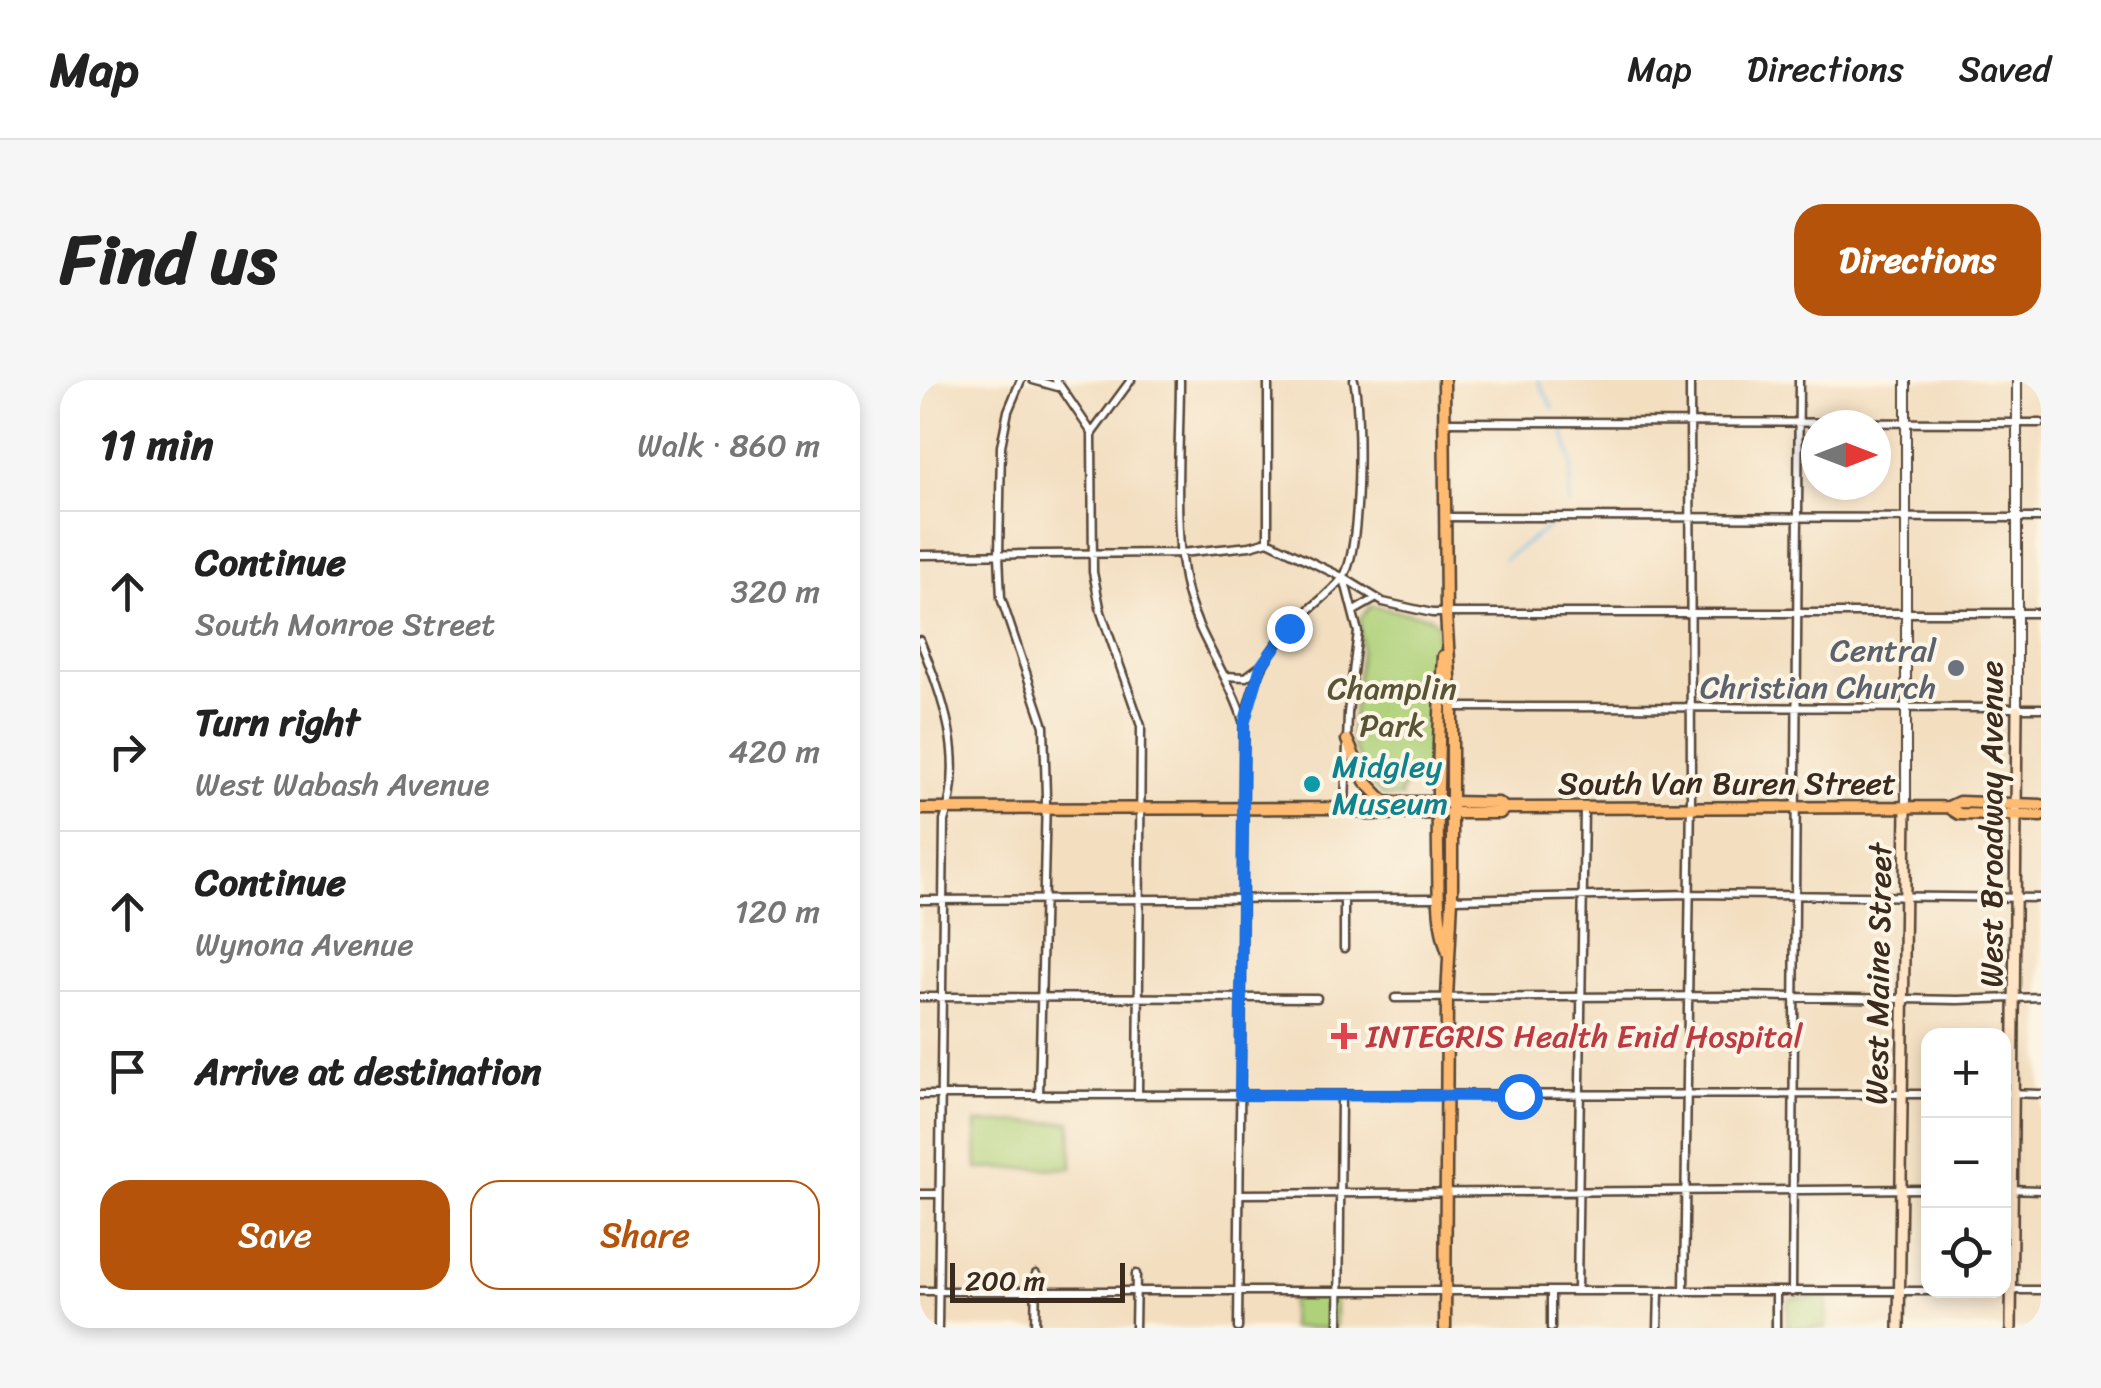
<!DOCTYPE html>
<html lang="en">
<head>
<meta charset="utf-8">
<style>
	body { margin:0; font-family:Sriracha,sans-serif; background:#f6f6f6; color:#222 }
	.controls { position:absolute; right:30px; bottom:30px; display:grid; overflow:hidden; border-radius:20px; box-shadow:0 5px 15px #0003 }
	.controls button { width:90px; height:90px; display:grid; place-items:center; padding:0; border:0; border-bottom:2px solid #e0e0e0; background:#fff; color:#222; font:50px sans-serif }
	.compass { position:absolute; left:881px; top:30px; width:90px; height:90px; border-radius:50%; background:#fff; box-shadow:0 5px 15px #0003; rotate:90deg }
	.scale { position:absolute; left:30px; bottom:25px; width:175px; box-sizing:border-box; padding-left:10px; border:5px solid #3b2a1e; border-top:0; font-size:28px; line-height:35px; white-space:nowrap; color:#3b2a1e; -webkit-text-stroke:8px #fcf5e5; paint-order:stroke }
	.stop { position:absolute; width:30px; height:30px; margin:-22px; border:8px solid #1a73e8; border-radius:50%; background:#fff }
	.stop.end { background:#1a73e8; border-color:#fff; box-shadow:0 2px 10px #0008 }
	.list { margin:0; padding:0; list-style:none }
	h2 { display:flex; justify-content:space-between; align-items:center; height:130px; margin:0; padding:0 40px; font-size:42px }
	h2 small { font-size:32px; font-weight:400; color:#767676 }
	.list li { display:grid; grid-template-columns:65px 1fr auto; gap:30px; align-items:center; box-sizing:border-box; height:160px; padding:0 40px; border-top:2px solid #e0e0e0 }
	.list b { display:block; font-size:38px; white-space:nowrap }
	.list p { margin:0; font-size:32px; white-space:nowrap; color:#767676 }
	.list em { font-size:32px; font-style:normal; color:#767676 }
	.actions { display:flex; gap:20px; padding:30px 40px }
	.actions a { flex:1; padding:22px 0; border:2px solid #b45309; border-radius:30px; text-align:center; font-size:35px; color:#b45309 }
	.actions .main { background:#b45309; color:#fff }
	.icon { flex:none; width:55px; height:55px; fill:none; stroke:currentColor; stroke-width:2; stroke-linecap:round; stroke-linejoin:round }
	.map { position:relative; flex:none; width:1121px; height:948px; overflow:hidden; border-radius:30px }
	header { display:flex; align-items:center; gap:60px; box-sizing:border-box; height:140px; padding:0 50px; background:#fff; border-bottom:2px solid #e0e0e0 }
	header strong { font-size:48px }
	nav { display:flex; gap:55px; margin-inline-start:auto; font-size:35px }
	.intro { display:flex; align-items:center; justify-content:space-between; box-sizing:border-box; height:240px; padding:0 60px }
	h1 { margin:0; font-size:70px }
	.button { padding:25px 45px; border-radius:30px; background:#b45309; color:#fff; font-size:35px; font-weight:700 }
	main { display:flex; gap:60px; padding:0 60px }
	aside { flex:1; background:#fff; border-radius:30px; box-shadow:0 5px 15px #0003 }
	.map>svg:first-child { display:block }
	.green { fill:#afd179; stroke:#757e4c; stroke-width:2.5 }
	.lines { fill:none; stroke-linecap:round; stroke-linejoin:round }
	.stream { stroke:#6dbbe7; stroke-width:2.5 }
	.minor-casing { stroke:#574536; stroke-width:11 }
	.tertiary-casing { stroke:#574536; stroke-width:12 }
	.secondary-casing { stroke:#574536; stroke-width:14 }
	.primary-casing { stroke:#574536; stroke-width:15 }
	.trunk-casing { stroke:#574536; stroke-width:15 }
	.minor { stroke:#fff; stroke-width:6 }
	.tertiary { stroke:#fff; stroke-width:8 }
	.secondary { stroke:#ffe4c6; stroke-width:9 }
	.primary { stroke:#febb71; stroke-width:10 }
	.trunk { stroke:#febb71; stroke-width:10 }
	.route { stroke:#1a73e8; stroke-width:12 }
	.worship-dot { fill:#6b7280; stroke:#fcf5e5; stroke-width:4 }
	.culture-dot { fill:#0f9aa8; stroke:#fcf5e5; stroke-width:4 }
	.health-dot { fill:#e0444e; stroke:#fcf5e5; stroke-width:4 }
	.labels { text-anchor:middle; stroke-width:8; stroke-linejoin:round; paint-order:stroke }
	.worship-label { font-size:32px; fill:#5b616d; stroke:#fcf5e5; text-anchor:end }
	.park-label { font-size:32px; fill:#585435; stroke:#fcf5e5 }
	.culture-label { font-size:32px; fill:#0d838f; stroke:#fcf5e5; text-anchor:start }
	.street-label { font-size:32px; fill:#3b2a1e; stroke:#fcf5e5 }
	.health-label { font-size:32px; fill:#be3a42; stroke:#fcf5e5; text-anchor:start }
</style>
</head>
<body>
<header>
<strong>Map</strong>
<nav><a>Map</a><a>Directions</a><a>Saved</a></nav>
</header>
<div class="intro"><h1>Find us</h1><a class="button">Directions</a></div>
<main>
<aside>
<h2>11 min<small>Walk · 860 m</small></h2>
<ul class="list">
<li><svg class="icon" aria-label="ahead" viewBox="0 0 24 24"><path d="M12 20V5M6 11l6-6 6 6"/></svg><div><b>Continue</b><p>South Monroe Street</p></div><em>320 m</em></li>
<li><svg class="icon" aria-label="right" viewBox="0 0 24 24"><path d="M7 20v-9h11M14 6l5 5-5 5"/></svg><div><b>Turn right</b><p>West Wabash Avenue</p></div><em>420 m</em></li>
<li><svg class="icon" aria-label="ahead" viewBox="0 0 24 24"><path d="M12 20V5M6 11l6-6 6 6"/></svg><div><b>Continue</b><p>Wynona Avenue</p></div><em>120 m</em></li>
<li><svg class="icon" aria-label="arrive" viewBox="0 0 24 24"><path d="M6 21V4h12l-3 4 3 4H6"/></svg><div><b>Arrive at destination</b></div></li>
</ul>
<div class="actions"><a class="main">Save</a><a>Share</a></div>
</aside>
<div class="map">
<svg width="1121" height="948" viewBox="0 0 1121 948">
	<rect width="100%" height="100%" fill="#fcf5e5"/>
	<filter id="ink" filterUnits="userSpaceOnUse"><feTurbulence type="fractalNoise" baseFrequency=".01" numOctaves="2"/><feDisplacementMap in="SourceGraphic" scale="20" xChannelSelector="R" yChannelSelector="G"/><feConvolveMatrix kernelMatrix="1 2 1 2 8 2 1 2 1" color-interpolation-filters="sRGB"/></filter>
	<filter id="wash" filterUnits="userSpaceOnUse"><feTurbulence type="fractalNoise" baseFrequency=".0048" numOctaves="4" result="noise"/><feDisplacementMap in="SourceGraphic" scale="40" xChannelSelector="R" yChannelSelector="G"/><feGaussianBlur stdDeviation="2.25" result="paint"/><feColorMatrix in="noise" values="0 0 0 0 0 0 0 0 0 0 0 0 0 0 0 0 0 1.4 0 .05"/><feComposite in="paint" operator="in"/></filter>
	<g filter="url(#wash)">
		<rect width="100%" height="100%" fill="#f3dec0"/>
		<path class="green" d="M450,226L510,237L518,244L509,346L510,383L480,412L482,417H464L454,408L434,369L431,353L441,268L440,239Z
			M151,742L152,788L57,789L56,743Z
			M371,914L416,915L415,948H370Z
			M871,918H907L906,948H867L868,922Z"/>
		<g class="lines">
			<path class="stream" d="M618,0L633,28
				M643,48L652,84L649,125
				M584,179L636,142"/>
		</g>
	</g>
	<g filter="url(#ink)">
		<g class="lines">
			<g class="minor-casing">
				<path id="minor" d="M101,0L88,31L81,66L79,175L81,218L124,346L126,417L119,716
					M113,0L138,7
					M136,0L172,53L173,192L181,232L221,346L218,715
					M260,0C260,63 252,158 268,216C281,262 311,299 324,344L318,948
					M348,0V161
					M524,42L1121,43
					M172,53L211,0
					M526,137L1121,138
					M0,175L261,173L330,166L348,161L424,198L438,252L428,333L425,427
					M424,198L463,222L512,233H1121
					M434,231L455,219
					M0,260C23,319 46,378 24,441L18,948
					M304,296L326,297L338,288
					M532,327L1121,328
					M324,343C335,292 349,266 388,231C399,221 412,211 422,199C442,175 441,32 434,0
					M532,519L770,514L1121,518
					M0,520L518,518
					M424,520V568
					M0,617L397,618
					M475,618L823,616L1038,620L1121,617
					M1084,713L1121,714
					M0,715L1008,714
					M1084,809L1121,810
					M0,814H19
					M319,814L1008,809
					M1084,910H1121
					M0,911H1077
					M657,911L664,428
					M764,912L771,415L770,0
					M872,912L879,0
					M115,948L116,894
					M215,948L216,894
					M419,948L421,716
					M631,948V911
					M738,948L739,912
					M856,948V912"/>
			</g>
			<g class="tertiary-casing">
				<path id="tertiary" d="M1097,0V330
					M986,427V0"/>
			</g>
			<g class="secondary-casing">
				<path id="secondary" d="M979,948L986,427
					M1091,948L1097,330"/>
			</g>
			<g class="primary-casing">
				<path id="primary" d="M532,422L578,423L585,428
					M1028,427L1039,434L1121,436
					M532,433H580L585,428L1028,427L1039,422L1121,425"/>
			</g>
			<g class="trunk-casing">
				<path id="trunk" d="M524,0L526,234L532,327V519L527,618L525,948
					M523,276C519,341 517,406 518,472C519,506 516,540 528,573
					M427,360L445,401L465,422
					M0,429L424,428L448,422H532
					M430,429L448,434L523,433"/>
			</g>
			<use href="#minor" class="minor"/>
			<use href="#tertiary" class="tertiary"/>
			<use href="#secondary" class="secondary"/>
			<use href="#primary" class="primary"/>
			<use href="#trunk" class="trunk"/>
		</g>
	</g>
	<g class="lines" filter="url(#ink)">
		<path class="route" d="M369,248L341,286L324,344L320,715L599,716"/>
	</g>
	<circle class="worship-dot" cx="1036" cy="288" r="10"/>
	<circle class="culture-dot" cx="392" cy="404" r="10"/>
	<path class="health-dot" d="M419 641h10v10h10v10h-10v10h-10v-10h-10v-10h10z"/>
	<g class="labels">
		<g class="worship-label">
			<text x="1016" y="281">Central<tspan x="1016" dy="37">Christian Church</tspan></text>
		</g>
		<g class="park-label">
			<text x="472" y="319">Champlin<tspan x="472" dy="37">Park</tspan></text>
		</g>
		<g class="culture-label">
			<text x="412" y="397">Midgley<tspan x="412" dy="37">Museum</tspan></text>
		</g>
		<g class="street-label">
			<text x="807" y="414">South Van Buren Street</text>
			<text transform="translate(1071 444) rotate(-90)" y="11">West Broadway Avenue</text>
			<text transform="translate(958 594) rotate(-89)" y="11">West Maine Street</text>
		</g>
		<g class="health-label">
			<text x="446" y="667">INTEGRIS Health Enid Hospital</text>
		</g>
	</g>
</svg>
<div class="controls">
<button>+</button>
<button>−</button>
<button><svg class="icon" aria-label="locate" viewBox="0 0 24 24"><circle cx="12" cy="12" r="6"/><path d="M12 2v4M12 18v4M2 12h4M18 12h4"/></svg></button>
</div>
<svg class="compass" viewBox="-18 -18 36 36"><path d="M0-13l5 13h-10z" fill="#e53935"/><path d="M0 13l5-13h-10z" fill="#767676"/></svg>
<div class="scale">200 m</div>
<div class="stop" style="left:599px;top:716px"></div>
<div class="stop end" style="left:369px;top:248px"></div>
</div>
</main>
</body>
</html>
